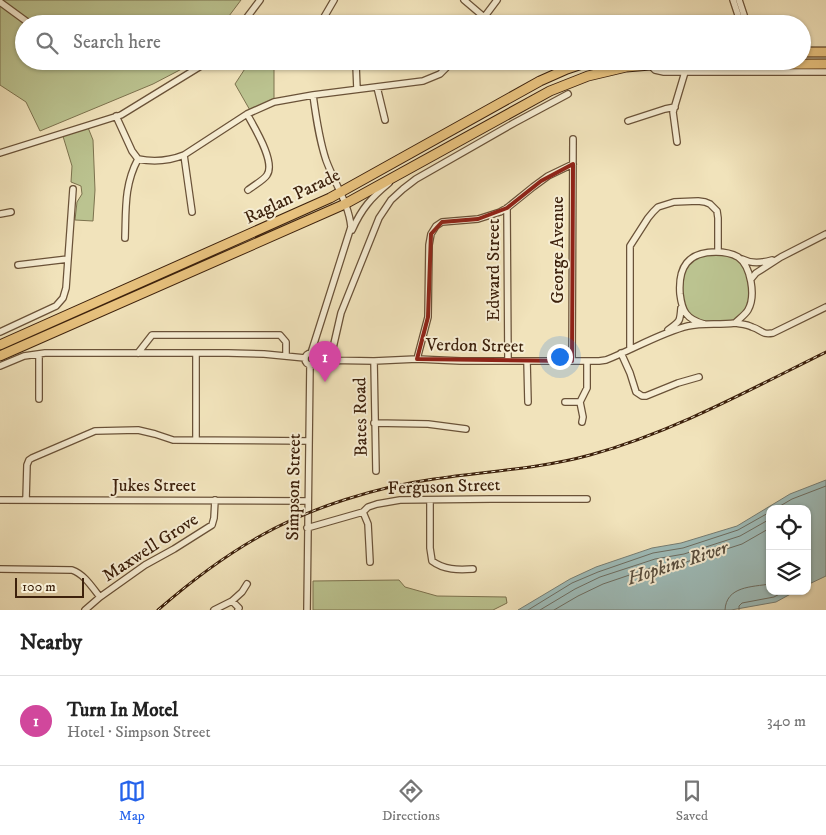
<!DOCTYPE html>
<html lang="en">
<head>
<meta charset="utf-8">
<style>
	body { margin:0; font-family:"IM FELL DW Pica",serif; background:#f6f6f6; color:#222 }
	.controls { position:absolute; right:15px; bottom:15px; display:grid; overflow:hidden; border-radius:10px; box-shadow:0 1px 4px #0004 }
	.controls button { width:45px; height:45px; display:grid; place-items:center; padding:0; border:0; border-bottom:1px solid #e0e0e0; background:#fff; color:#222; font:25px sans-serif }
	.scale { position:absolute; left:15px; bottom:12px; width:69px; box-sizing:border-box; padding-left:5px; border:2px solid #3d210c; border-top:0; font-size:14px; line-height:18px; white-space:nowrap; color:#3d210c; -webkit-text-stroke:4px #f6edd3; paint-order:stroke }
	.you { position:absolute; left:559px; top:356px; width:18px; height:18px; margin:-12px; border:4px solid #fff; border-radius:50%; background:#1a73e8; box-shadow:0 0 0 8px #1a73e833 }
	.badge { display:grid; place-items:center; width:32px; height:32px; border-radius:50%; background:#2563eb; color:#fff; font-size:16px; font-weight:700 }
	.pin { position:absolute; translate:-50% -41px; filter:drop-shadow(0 1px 2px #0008) }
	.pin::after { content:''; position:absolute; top:26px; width:18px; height:15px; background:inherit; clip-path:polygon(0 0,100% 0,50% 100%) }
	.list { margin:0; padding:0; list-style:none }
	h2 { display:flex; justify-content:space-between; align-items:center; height:65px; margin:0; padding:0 20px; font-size:21px }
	h2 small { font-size:16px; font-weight:400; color:#767676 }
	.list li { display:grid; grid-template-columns:32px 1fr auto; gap:15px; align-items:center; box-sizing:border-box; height:90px; padding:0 20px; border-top:1px solid #e0e0e0 }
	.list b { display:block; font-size:19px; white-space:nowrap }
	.list p { margin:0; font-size:16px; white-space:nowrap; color:#767676 }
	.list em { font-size:16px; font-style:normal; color:#767676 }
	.icon { flex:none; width:28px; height:28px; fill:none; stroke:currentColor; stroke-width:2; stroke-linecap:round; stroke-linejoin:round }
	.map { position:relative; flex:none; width:826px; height:610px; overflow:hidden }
	.search { position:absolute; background:#fff; box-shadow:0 1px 4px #0004; left:15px; right:15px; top:15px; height:55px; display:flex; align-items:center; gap:12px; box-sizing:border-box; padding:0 18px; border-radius:28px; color:#767676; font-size:19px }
	.sheet { height:155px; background:#fff }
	nav { display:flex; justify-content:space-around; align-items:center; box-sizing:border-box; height:70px; border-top:1px solid #e0e0e0; background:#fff; font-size:14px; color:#767676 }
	nav a { display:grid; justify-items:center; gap:2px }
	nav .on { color:#2563eb }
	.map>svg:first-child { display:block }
	.green { fill:#bbc390; stroke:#7c724e }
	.water { fill:#9ebcb9; stroke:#777e74 }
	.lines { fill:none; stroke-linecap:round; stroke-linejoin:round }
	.shore { stroke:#6e6e62; stroke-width:1 }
	.minor-casing { stroke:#6a5238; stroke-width:8 }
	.highway-casing { stroke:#3d210c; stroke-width:11 }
	.minor { stroke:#f6edd3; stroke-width:5.5 }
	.highway { stroke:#e8c27e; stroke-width:9 }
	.rail-casing { stroke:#3d210c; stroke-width:3 }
	.rail { stroke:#f6edd3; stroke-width:1; stroke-dasharray:4; stroke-linecap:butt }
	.marked { fill:none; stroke:#8f2418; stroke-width:4; stroke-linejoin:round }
	.labels { text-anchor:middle; stroke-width:4; stroke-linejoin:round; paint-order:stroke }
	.street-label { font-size:18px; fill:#3d210c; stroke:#f6edd3 }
	.water-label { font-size:19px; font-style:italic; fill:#5a5040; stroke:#f6edd3 }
</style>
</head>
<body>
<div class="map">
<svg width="826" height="610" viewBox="0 0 826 610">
	<rect width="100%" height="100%" fill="#f1e3bb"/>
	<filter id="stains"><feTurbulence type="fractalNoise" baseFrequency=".004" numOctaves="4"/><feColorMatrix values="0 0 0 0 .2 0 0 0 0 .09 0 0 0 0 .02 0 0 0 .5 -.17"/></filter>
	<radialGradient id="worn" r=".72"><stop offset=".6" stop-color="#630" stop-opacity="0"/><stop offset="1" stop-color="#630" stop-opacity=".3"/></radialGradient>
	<path class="green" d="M0,0H241L223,24H24V61H197L153,84L40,131L26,102L0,85Z
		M250,61H274V102L251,112L235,84Z
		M87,125L93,140L95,190L93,221L75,220L77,202L82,194L81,186L71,182L72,166L62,133Z
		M702,252L737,256L751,279L750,304L735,323L695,321L681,307L682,270Z
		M399,580L405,587L437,596L506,597L507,603L493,610H313V581Z"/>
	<path class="water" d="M826,480V576L807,585V509H770V591H796L776,602L731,610H518L570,579L596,567L652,548L681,543L737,526L790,494Z"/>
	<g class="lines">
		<path class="shore" d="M775,509L792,499L826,486
			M528,610L572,583L598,572L653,553L683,548L738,530L770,512
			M540,610L575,589L600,577L655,559L684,554L740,536L770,519
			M554,610L578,596L603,584L656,566L686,562L742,544L770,528
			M725,610C726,586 752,587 770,584
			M739,610V606L742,603L774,597L785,591"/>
		<g class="minor-casing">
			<path id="minor" d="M464,0L484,17
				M733,0L741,24
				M739,0L747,24
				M0,2L30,24
				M247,18L251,24
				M242,24L260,0
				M320,24L334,0
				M395,24L409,20
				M479,24L497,0
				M650,65L655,70L664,72H826
				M377,87L385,120
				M357,89L356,65L358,61
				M247,114C254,127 276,162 267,175C264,180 253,186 248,190
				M116,116L132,151L138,159C153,162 169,161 184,155L247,114L274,102L313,95L423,81L440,74L453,61
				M628,121L665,109L675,107
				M677,142L673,112L685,72
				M0,153L121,115L209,61
				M184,155L192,212
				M507,208L508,361
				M0,214L11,212
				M352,230C362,208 371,198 389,183
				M125,238C126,210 124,185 138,159
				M742,259C752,264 761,263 772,260
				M18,265L68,259
				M751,279L756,273L781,257L826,234
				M735,323C740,324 747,324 752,327C762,330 761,335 773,333L826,307
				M668,330C680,321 680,322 681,308
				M0,332L56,306L63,298L66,288L73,189
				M630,349V246L648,218L653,212L658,207L674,202L698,201L705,202L710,204L717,211L718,218V252
				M138,353L152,335H280L286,342V356
				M311,353L351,227C349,204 334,182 326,160C319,139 316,117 313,95
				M621,353L630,373L636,392L642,396H646L678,383L699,377
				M305 359a6 6 0 1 1 12 0a6 6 0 1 1-12 0Z
				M39,354V399
				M417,359L428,317L429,245L431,234L436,226L442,222L478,219L500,212L507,208L533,187L548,176L573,164
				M316,360L374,361L417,359L461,361H599L606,360C632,350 662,332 688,326C703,323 719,325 735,323C739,319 745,315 748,310C756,296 751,266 738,257C731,253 723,252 716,252C688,252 678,267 680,294C682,311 686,319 704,324
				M330,361L341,313L379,218L391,200L403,189L416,179L514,123L568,94
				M374,361L376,471
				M527,361L528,402
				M572,361L573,139
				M0,366L24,356L45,353H228L264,354L305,358
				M565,402H580
				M582,422L583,417L580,402L587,388V361
				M374,423L428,424L466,429
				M196,440V353
				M0,500L308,501
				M26,500L27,465L29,460L32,458L95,431L138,430L155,434L173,440L309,441
				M430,500V548L432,561C444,570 458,570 473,569
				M363,512L368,524L370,562
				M307,528L363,512L368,507L377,504L400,500L491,499H587
				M0,569L72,570C84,574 92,587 100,597
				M232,601L242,592L247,584
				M85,610L100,597L145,565L174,549L212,525L214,518L215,500
				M214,610L232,601L239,608L238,610
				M307,610L310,365"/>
		</g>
		<g class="highway-casing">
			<path id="highway" d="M802,52H826
				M0,345L330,198L540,81L567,69L591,61
				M0,356L345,204L550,91L588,76L626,67L650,65L826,64"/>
		</g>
		<use href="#minor" class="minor"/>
		<use href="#highway" class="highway"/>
		<g class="rail-casing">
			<path id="rail" d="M158,610C190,582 224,556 262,535C312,507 377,487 434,479C487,471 539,469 590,455C673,432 749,390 826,352"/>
		</g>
		<use href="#rail" class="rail"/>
	</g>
	<path class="marked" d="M573,164L572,361L417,359L428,317L431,234L442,222L478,219L507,208L541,181Z"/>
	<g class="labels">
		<g class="street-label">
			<text transform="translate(292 196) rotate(-26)" y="6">Raglan Parade</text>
			<text transform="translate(557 250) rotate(-90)" y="6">George Avenue</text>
			<text transform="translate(493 270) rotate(-90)" y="6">Edward Street</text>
			<text transform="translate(475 345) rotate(1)" y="6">Verdon Street</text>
			<text transform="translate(360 417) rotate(-91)" y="6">Bates Road</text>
			<text x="154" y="491">Jukes Street</text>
			<text transform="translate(444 486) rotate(-2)" y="6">Ferguson Street</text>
			<text transform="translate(293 487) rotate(-89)" y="6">Simpson Street</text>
			<text transform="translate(150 547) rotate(-33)" y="6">Maxwell Grove</text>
		</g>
		<g class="water-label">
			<text transform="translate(677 562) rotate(-18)" y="7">Hopkins River</text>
		</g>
	</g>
	<rect width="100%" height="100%" filter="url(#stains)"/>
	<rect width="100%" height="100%" fill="url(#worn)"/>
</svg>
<div class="controls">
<button><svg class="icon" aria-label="locate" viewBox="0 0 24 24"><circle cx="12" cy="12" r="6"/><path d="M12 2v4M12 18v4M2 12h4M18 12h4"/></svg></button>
<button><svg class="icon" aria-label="layers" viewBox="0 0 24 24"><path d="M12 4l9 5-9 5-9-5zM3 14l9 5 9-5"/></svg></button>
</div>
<div class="scale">100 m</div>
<div class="you"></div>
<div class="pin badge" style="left:325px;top:382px;background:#d1479c">1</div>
<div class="search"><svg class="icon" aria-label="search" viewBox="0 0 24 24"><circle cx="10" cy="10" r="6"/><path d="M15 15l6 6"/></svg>Search here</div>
</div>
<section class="sheet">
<h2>Nearby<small></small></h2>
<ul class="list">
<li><span class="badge" style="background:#d1479c">1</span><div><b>Turn In Motel</b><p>Hotel · Simpson Street</p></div><em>340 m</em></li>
</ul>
</section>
<nav>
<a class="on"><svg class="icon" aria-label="map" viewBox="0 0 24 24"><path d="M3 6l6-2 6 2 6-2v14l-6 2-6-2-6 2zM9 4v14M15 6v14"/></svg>Map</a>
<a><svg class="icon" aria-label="directions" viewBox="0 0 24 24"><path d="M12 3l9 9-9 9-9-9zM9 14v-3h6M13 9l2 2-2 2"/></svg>Directions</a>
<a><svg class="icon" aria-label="saved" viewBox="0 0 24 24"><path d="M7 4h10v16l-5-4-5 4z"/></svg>Saved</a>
</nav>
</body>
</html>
